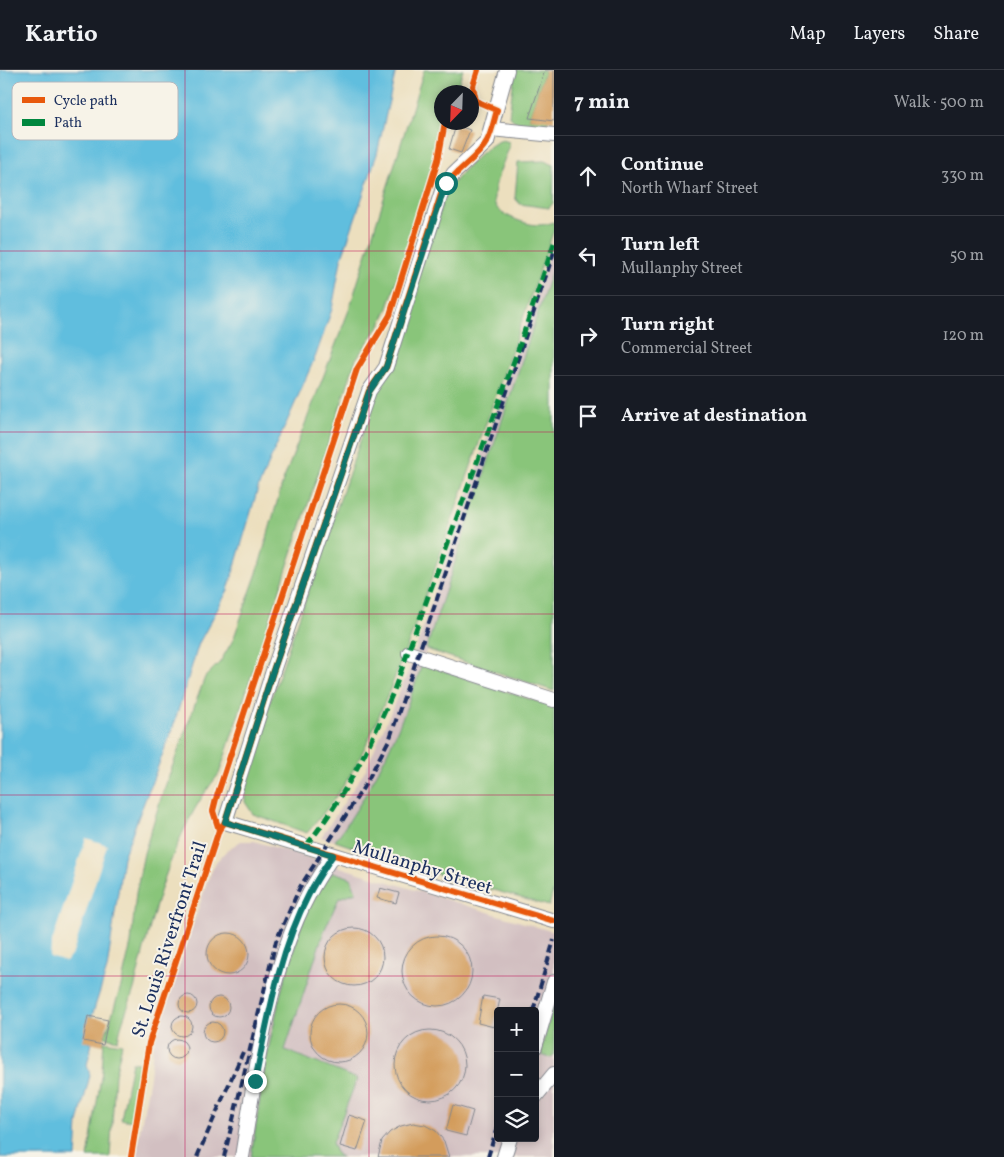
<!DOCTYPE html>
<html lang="en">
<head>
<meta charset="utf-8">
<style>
	body { margin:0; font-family:Vollkorn,serif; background:#20242c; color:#f1f3f6 }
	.controls { position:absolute; right:15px; bottom:15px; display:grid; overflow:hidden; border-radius:5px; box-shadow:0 2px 8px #0003 }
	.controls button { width:45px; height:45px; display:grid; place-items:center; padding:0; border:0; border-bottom:1px solid #363941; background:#171b24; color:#f1f3f6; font:25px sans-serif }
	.compass { position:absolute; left:434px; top:15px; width:45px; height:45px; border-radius:50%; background:#171b24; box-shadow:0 2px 8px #0003; rotate:203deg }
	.stop { position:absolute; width:15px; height:15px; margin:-11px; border:4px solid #0f766e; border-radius:50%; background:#fff }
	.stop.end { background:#0f766e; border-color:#fff; box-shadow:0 1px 5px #0008 }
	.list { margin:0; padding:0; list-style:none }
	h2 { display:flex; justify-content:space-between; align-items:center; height:65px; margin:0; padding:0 20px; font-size:21px }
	h2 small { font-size:16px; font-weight:400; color:#9ea1a6 }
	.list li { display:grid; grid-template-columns:32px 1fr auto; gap:15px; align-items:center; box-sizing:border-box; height:80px; padding:0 20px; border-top:1px solid #363941 }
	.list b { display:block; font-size:19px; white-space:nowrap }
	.list p { margin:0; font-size:16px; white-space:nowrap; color:#9ea1a6 }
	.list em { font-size:16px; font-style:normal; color:#9ea1a6 }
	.icon { flex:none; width:28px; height:28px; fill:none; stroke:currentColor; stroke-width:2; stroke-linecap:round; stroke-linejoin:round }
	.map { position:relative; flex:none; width:554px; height:1087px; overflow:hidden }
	header { display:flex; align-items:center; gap:30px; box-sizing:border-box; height:70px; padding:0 25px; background:#171b24; border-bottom:1px solid #363941 }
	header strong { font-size:24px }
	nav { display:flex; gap:28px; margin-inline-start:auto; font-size:18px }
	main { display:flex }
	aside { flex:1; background:#171b24 }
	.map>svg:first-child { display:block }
	.industrial { fill:#d2bfc1; fill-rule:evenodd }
	.green { fill:#89c57a; stroke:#527a6c }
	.water { fill:#60bede; stroke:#3e769e }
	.pier { fill:#ecdfbe }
	.building { fill:#d39c5b }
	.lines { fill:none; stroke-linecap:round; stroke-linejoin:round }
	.minor-casing { stroke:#84878e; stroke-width:16 }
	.minor { stroke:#fff; stroke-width:14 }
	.rail { stroke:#1b2f5e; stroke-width:4; stroke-dasharray:8 4; stroke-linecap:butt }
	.quiet { stroke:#00873e; stroke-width:5; stroke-dasharray:10 5; stroke-linecap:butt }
	.cycleway-casing { stroke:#f7f3e8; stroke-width:9 }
	.cycleway { stroke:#e8590c; stroke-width:6 }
	.route { stroke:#0f766e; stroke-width:6 }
	.grid { fill:none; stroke:#c2185b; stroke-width:1; stroke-opacity:0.55 }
	.labels { text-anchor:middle; stroke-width:4; stroke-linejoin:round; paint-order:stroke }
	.street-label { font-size:19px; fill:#1b2f5e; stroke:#f7f3e8 }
	.key { fill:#f7f3e8; stroke:#b5b8bf; stroke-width:1 }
	.key-label { font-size:14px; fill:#1b2f5e }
</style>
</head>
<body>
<header>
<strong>Kartio</strong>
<nav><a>Map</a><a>Layers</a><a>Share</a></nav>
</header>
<main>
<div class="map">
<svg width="554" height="1087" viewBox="0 0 554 1087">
	<rect width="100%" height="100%" fill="#f7f3e8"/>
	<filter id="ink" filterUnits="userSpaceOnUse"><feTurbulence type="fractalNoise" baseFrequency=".02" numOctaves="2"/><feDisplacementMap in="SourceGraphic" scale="10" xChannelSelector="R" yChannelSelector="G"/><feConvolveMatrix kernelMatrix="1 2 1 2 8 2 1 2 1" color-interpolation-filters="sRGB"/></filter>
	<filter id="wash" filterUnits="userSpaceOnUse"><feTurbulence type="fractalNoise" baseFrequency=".0096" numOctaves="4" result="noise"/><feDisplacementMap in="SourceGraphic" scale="20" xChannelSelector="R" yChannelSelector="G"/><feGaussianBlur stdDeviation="1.12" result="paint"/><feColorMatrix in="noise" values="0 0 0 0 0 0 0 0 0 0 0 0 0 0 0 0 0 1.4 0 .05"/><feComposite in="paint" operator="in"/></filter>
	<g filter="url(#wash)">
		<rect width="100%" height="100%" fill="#ecdfbe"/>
		<path class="industrial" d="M554,169V194L413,621L393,671L372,717L335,771L321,767L365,701L408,602Z
			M241,771H254L554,862V1087H135L150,1007L153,977L207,812L216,792L227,780ZM498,941H535V1068H498Z"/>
		<path class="green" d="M424,0H463L456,22H442V53L433,94L388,238L380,255L356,289L219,704C171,761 152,848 134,919C129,936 121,952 118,970L105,967L121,916L131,873L136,823L144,783L162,725L205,607L220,592L233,570L257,503L283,411L349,240Z
			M515,0H545L529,48L549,50L543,57L518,54L509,46Z
			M503,70L509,72V78C504,91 490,121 495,134C498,143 509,146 517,150C530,155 540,157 554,152V160L412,564C395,606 379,650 358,691C345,716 326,741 307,763L253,744L245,732L246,701L446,123C455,108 487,73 503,70Z
			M544,91L554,95L553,133L549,138L520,134L515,128L518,92Z
			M554,194V621L426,579Z
			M422,594L554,637V818L549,836L396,792L335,771C376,715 400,660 422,594Z
			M333,802L351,808L356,822L339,828L324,861L285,980L357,1009L332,1073L337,1085L342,1087H251L266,990L281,922L305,843L315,824Z
			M554,933V985L550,988L542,985L541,980Z
			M104,971L122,974L115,1005L110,1087H88L102,1001Z
			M132,992L142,994L132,1051L121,1049Z"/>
		<path class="water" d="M0,0H396L377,84L341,190L332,239L316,285L258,418L228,520L199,573L172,660L123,787L107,899L84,971L92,973L87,995L90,1005L78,1053L76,1087H0Z"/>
		<path class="pier" d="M86,768L107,775L73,883L66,892L50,887L51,875Z"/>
		<g id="blocks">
			<path class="building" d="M545,0H554V51L529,48Z
				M456,55L470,60L461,83L449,79Z
				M380,818L399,823L396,833L377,828Z
				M325 887a29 29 0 1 1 58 0a29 29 0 1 1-58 0Z
				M207 884a21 21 0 1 1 42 0a21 21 0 1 1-42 0Z
				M402 901a35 35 0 1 1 70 0a35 35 0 1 1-70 0Z
				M179 934a9 9 0 1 1 18 0a9 9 0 1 1-18 0Z
				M483,926L500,929L494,957L478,953Z
				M209 937a10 10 0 1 1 20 0a10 10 0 1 1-20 0Z
				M310 963a29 29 0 1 1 58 0a29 29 0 1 1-58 0Z
				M172 956a10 10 0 1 1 20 0a10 10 0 1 1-20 0Z
				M88,946L108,950L103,975L83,971Z
				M203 962a10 10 0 1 1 20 0a10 10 0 1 1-20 0Z
				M395 995a35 35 0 1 1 70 0a35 35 0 1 1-70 0Z
				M167 979a10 10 0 1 1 20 0a10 10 0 1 1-20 0Z
				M453,1035L473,1041L466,1066L446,1061Z
				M349,1045L367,1051L357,1081L340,1076Z
				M413,1053L425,1055L436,1061L444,1071L449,1087H378L382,1071L390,1062L401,1056Z"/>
		</g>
	</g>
	<g filter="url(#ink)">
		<use href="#blocks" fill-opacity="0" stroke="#84878e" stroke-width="1"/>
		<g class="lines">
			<g class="minor-casing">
				<path id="minor" d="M507,0L487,72L454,103L442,121L386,297L369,321L272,604L225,752L554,851
					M491,59L554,65
					M409,583L554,630
					M535,977L554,912
					M535,1027L554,1004
					M242,1087C256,1001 268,901 309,824C316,810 325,797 333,785
					M504,1087L510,1068"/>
			</g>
			<use href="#minor" class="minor"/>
			<path class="rail" d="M533,941L554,870
				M197,1087L243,982
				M224,1087L276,871L300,817L365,715L390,668L554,182
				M488,1087L498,1054"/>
			<path class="quiet" d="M306,776C344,728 370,676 394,620L519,277L554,173"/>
			<g class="cycleway-casing">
				<path id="cycleway" d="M225,752L554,851
					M219,760L213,741L216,729L357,299L390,245L438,90L445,52
					M131,1087L149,973L219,760L225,752L272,604L369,321L386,297L442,121C454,100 477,90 487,71C492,62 494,50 497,40L476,31L473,16L478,0"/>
			</g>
			<use href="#cycleway" class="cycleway"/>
		</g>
	</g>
	<g class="lines" filter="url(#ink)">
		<path class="route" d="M255,1011C268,948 279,881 309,824C316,810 325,797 333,785L225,752L272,604L369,322L386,297L446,113"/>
	</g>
	<path class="grid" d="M185,0V1087M369,0V1087M0,181H554M0,362H554M0,544H554M0,725H554M0,906H554"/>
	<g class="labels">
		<g class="street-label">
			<text transform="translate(423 796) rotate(17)" y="7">Mullanphy Street</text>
			<text transform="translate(168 869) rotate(-72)" y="7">St. Louis Riverfront Trail</text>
		</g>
	</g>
	<rect x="12" y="12" width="166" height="58" rx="8" class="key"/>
	<rect x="22" y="27" width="23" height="6" fill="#e8590c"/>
	<rect x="22" y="49" width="23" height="7" fill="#00873e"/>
	<g class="key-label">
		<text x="54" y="35">Cycle path</text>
		<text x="54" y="57">Path</text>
	</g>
</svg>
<div class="controls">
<button>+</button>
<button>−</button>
<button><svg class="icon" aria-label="layers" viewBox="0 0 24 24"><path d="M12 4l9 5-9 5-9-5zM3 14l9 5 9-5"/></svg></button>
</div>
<svg class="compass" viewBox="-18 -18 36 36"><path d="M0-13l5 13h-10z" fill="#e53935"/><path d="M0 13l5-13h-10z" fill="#9ea1a6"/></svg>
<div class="stop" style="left:446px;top:113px"></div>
<div class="stop end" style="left:255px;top:1011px"></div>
</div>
<aside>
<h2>7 min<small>Walk · 500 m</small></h2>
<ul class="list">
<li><svg class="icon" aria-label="ahead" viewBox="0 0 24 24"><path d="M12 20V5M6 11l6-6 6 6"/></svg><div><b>Continue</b><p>North Wharf Street</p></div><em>330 m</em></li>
<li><svg class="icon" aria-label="left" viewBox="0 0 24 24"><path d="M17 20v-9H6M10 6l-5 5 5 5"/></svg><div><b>Turn left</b><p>Mullanphy Street</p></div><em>50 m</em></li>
<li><svg class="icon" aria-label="right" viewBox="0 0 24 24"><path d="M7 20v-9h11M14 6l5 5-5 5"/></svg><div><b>Turn right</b><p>Commercial Street</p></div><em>120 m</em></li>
<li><svg class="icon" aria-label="arrive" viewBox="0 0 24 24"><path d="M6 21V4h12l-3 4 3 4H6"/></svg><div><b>Arrive at destination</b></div></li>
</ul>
</aside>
</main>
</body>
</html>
